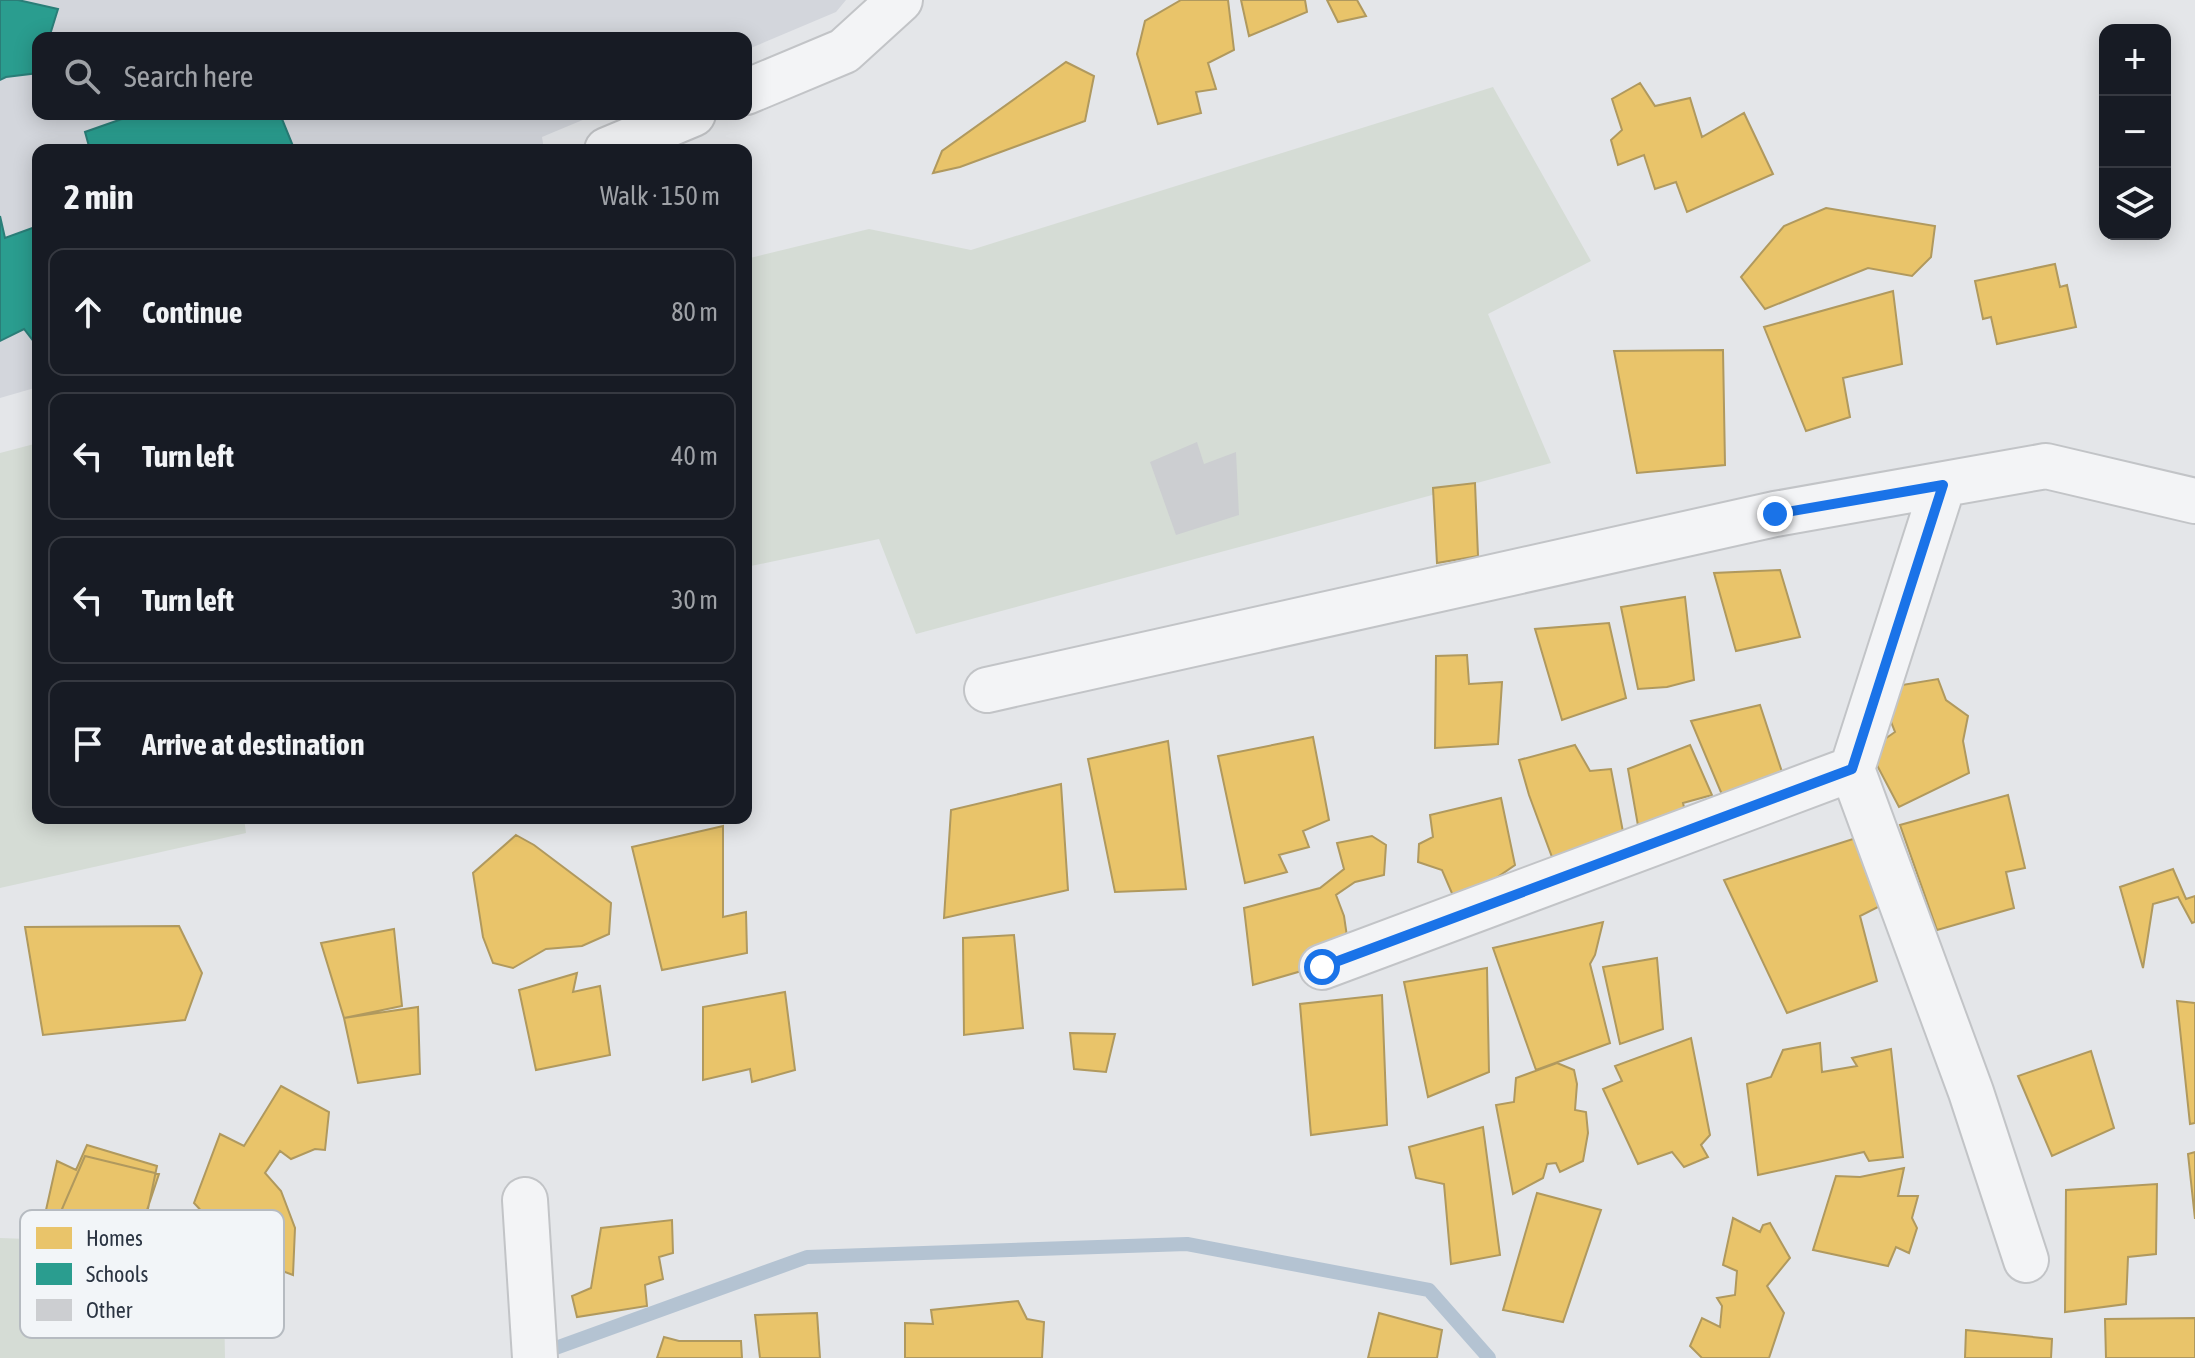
<!DOCTYPE html>
<html lang="en">
<head>
<meta charset="utf-8">
<style>
	body { margin:0; font-family:"Asap Condensed",sans-serif; background:#242831; color:#f1f3f6 }
	.controls { position:absolute; right:24px; top:24px; display:grid; overflow:hidden; border-radius:16px; box-shadow:0 4px 20px #0003 }
	.controls button { width:72px; height:72px; display:grid; place-items:center; padding:0; border:0; border-bottom:2px solid #363941; background:#171b24; color:#f1f3f6; font:40px sans-serif }
	.stop { position:absolute; width:24px; height:24px; margin:-18px; border:6px solid #1a73e8; border-radius:50%; background:#fff }
	.stop.end { background:#1a73e8; border-color:#fff; box-shadow:0 2px 8px #0008 }
	.list { margin:0; padding:0; list-style:none }
	h2 { display:flex; justify-content:space-between; align-items:center; height:104px; margin:0; padding:0 32px; font-size:34px }
	h2 small { font-size:26px; font-weight:400; color:#9ea1a6 }
	.list li { display:grid; grid-template-columns:52px 1fr auto; gap:24px; align-items:center; box-sizing:border-box; height:128px; margin:0 16px 16px; padding:0 16px; border:2px solid #363941; border-radius:16px }
	.list b { display:block; font-size:30px; white-space:nowrap }
	.list em { font-size:26px; font-style:normal; color:#9ea1a6 }
	.icon { flex:none; width:44px; height:44px; fill:none; stroke:currentColor; stroke-width:2; stroke-linecap:round; stroke-linejoin:round }
	.map { position:relative; flex:none; width:2195px; height:1358px; overflow:hidden }
	.search { position:absolute; background:#171b24; box-shadow:0 4px 20px #0003; left:32px; top:32px; width:720px; height:88px; display:flex; align-items:center; gap:20px; box-sizing:border-box; padding:0 28px; border-radius:16px; color:#9ea1a6; font-size:30px }
	.panel { position:absolute; background:#171b24; box-shadow:0 4px 20px #0003; left:32px; top:144px; width:720px; height:680px; border-radius:16px }
	.map>svg:first-child { display:block }
	.built { fill:#d3d6dc }
	.green { fill:#d5dcd5 }
	.homes { fill:#e9c46a; stroke:#b0995e; stroke-width:2 }
	.schools { fill:#2a9d8f; stroke:#2a7e78; stroke-width:2 }
	.lines { fill:none; stroke-linecap:round; stroke-linejoin:round }
	.stream { stroke:#b4c3d2; stroke-width:14 }
	.building { fill:#ccced1 }
	.minor-casing { stroke:#c2c4c7; stroke-width:48 }
	.minor { stroke:#f3f4f6; stroke-width:44 }
	.route { stroke:#1a73e8; stroke-width:10 }
	.key { fill:#f2f5f8; stroke:#b6bbc1; stroke-width:2 }
	.key-label { font-size:22px; fill:#2b3442 }
</style>
</head>
<body>
<div class="map">
<svg width="2195" height="1358" viewBox="0 0 2195 1358">
	<rect width="100%" height="100%" fill="#e4e6e9"/>
	<path class="built" d="M0,0H846L836,12L746,50V38H38V114H597L542,137L544,150H38V387L0,398Z"/>
	<path class="green" d="M1493,87L1591,261L1488,314L1551,463L916,634L879,539L746,567V259L869,229L971,250Z
		M38,443V818H244L246,833L0,888V453Z
		M0,1238L223,1246L225,1358H0Z"/>
	<path class="homes" d="M1181,0H1228L1234,50L1208,63L1216,89L1196,92L1201,113L1158,124L1137,54L1145,21Z
		M1241,0H1305L1307,12L1249,36Z
		M1327,0H1357L1366,16L1338,22Z
		M1066,62L1094,76L1085,121L960,167L933,173L942,151Z
		M1640,83L1655,106L1690,98L1702,137L1744,113L1773,174L1687,212L1676,182L1655,189L1644,155L1618,165L1611,140L1622,130L1612,99Z
		M1826,208L1935,226L1931,257L1912,276L1868,268L1765,309L1741,277L1784,226Z
		M2055,264L2060,287L2067,285L2076,327L1997,344L1991,317L1983,319L1975,281Z
		M1893,291L1902,364L1843,378L1850,417L1806,431L1764,327Z
		M1723,350L1725,465L1637,473L1614,351Z
		M1475,483L1478,556L1437,563L1433,488Z
		M1780,570L1800,637L1736,651L1714,573Z
		M1685,597L1694,680L1667,687L1638,689L1621,607Z
		M1609,623L1626,698L1562,720L1535,629Z
		M1467,655L1469,684L1502,682L1498,744L1435,748L1436,656Z
		M1938,679L1946,700L1968,716L1963,741L1969,773L1899,807L1869,750L1895,732L1878,689Z
		M1760,705L1783,775L1723,797L1691,721Z
		M1313,737L1329,820L1303,831L1309,847L1279,855L1287,872L1245,883L1218,756Z
		M1168,741L1186,889L1115,892L1088,759Z
		M1575,745L1590,771L1611,769L1624,837L1552,857L1529,795L1519,760Z
		M1690,745L1712,795L1683,803L1687,820L1640,837L1628,769Z
		M1061,784L1068,890L944,918L951,810Z
		M2008,795L2025,868L2006,872L2014,908L1937,930L1900,825Z
		M1501,798L1515,865L1457,905L1442,870L1418,862L1419,844L1433,837L1430,815Z
		M723,826V917L746,912L747,953L662,970L632,847Z
		M1875,832L1888,902L1860,916L1877,981L1787,1013L1724,880Z
		M516,835L534,845L611,903L609,934L582,946L546,949L513,968L493,963L483,937L473,873Z
		M1372,836L1386,845L1384,875L1355,882L1336,895L1344,916L1350,957L1253,985L1244,908L1320,888L1344,869L1337,843Z
		M2173,869L2186,899L2195,896V922L2192,923L2178,897L2153,904L2143,968L2120,887Z
		M1603,922L1595,955L1590,964L1610,1043L1536,1070L1493,948Z
		M179,926L202,973L185,1020L43,1035L25,927Z
		M394,929L402,1006L344,1018L321,943Z
		M1014,935L1023,1028L964,1035L963,938Z
		M1657,958L1663,1029L1620,1044L1603,967Z
		M1487,968L1489,1072L1428,1097L1404,982Z
		M577,973L573,992L600,986L610,1055L536,1070L519,990Z
		M785,992L795,1070L752,1082L750,1069L703,1080V1007Z
		M1382,995L1387,1125L1311,1135L1300,1004Z
		M2177,1001L2195,1003V1123L2190,1124Z
		M418,1007L420,1074L358,1083L344,1018Z
		M1070,1033L1115,1034L1106,1072L1074,1069Z
		M1691,1038L1710,1135L1701,1145L1708,1157L1684,1167L1672,1152L1638,1164L1603,1089L1622,1081L1615,1066Z
		M1820,1043L1822,1072L1857,1066L1852,1058L1891,1049L1903,1157L1869,1161L1864,1152L1758,1175L1747,1084L1771,1077L1783,1050Z
		M2091,1051L2114,1128L2052,1156L2018,1076Z
		M1557,1063L1574,1070L1577,1084L1575,1110L1586,1112L1588,1133L1583,1161L1560,1172L1556,1163L1547,1164L1543,1178L1513,1194L1496,1105L1514,1102L1516,1078Z
		M281,1086L329,1112L325,1150L315,1149L291,1159L280,1151L265,1173L281,1191L295,1228L293,1275L248,1258L234,1232L213,1230L207,1217L194,1203L220,1134L244,1146Z
		M1483,1127L1500,1255L1451,1264L1444,1184L1416,1178L1409,1147Z
		M87,1145L157,1166L136,1266L85,1260L77,1226L46,1210L57,1161L76,1170Z
		M2195,1152V1219L2188,1154Z
		M85,1156L159,1174L142,1225L59,1216Z
		M1904,1168L1898,1196H1918L1912,1218L1917,1228L1909,1253L1896,1247L1888,1266L1813,1250L1836,1176L1860,1177Z
		M2157,1184L2156,1254L2128,1257L2126,1304L2065,1312L2066,1190Z
		M1537,1193L1601,1210L1563,1322L1503,1310Z
		M1733,1218L1760,1232L1763,1225L1770,1223L1790,1258L1767,1286L1784,1313L1769,1358H1702L1690,1346L1702,1318L1720,1327L1722,1306L1717,1298L1735,1295L1737,1271L1723,1265Z
		M672,1220L673,1253L659,1257L663,1279L645,1285L647,1306L577,1317L572,1296L591,1288L601,1228Z
		M1018,1301L1027,1319L1044,1322L1042,1358H905V1323L933,1324L931,1310Z
		M817,1313L820,1358H760L755,1315Z
		M1379,1313L1442,1330L1437,1358H1368Z
		M2195,1318V1358H2106L2105,1319Z
		M1966,1330L2052,1339L2051,1358H1965Z
		M664,1337L679,1341H741L742,1358H657Z"/>
	<path class="schools" d="M0,0H18L58,9L49,38H38V73L6,77L0,80Z
		M136,114H280L293,146L285,150H90L85,132Z
		M0,216L5,238L38,226V347L24,329L0,341Z"/>
	<g class="lines">
		<path class="stream" d="M539,1354L807,1257L1187,1244L1429,1290L1489,1358"/>
	</g>
	<path class="building" d="M1197,442L1204,464L1236,452L1239,515L1176,535L1150,462Z"/>
	<g class="lines">
		<g class="minor-casing">
			<path id="minor" d="M746,92L844,51L900,0
				M607,150L693,114
				M1943,485L1852,769L1971,1092L2026,1260
				M987,690L1775,514L2046,466L2195,501
				M1322,967L1852,769
				M525,1200L535,1358"/>
		</g>
		<use href="#minor" class="minor"/>
	</g>
	<g class="lines">
		<path class="route" d="M1322,967L1852,769L1943,485L1775,514"/>
	</g>
	<rect x="20" y="1210" width="264" height="128" rx="12" class="key"/>
	<rect x="36" y="1227" width="36" height="22" fill="#e9c46a"/>
	<rect x="36" y="1263" width="36" height="22" fill="#2a9d8f"/>
	<rect x="36" y="1299" width="36" height="22" fill="#ccced1"/>
	<g class="key-label">
		<text x="86" y="1246">Homes</text>
		<text x="86" y="1282">Schools</text>
		<text x="86" y="1318">Other</text>
	</g>
</svg>
<div class="controls">
<button>+</button>
<button>−</button>
<button><svg class="icon" aria-label="layers" viewBox="0 0 24 24"><path d="M12 4l9 5-9 5-9-5zM3 14l9 5 9-5"/></svg></button>
</div>
<div class="stop" style="left:1322px;top:967px"></div>
<div class="stop end" style="left:1775px;top:514px"></div>
<div class="search"><svg class="icon" aria-label="search" viewBox="0 0 24 24"><circle cx="10" cy="10" r="6"/><path d="M15 15l6 6"/></svg>Search here</div>
<section class="panel">
<h2>2 min<small>Walk · 150 m</small></h2>
<ul class="list">
<li><svg class="icon" aria-label="ahead" viewBox="0 0 24 24"><path d="M12 20V5M6 11l6-6 6 6"/></svg><div><b>Continue</b></div><em>80 m</em></li>
<li><svg class="icon" aria-label="left" viewBox="0 0 24 24"><path d="M17 20v-9H6M10 6l-5 5 5 5"/></svg><div><b>Turn left</b></div><em>40 m</em></li>
<li><svg class="icon" aria-label="left" viewBox="0 0 24 24"><path d="M17 20v-9H6M10 6l-5 5 5 5"/></svg><div><b>Turn left</b></div><em>30 m</em></li>
<li><svg class="icon" aria-label="arrive" viewBox="0 0 24 24"><path d="M6 21V4h12l-3 4 3 4H6"/></svg><div><b>Arrive at destination</b></div></li>
</ul>
</section>
</div>
</body>
</html>
